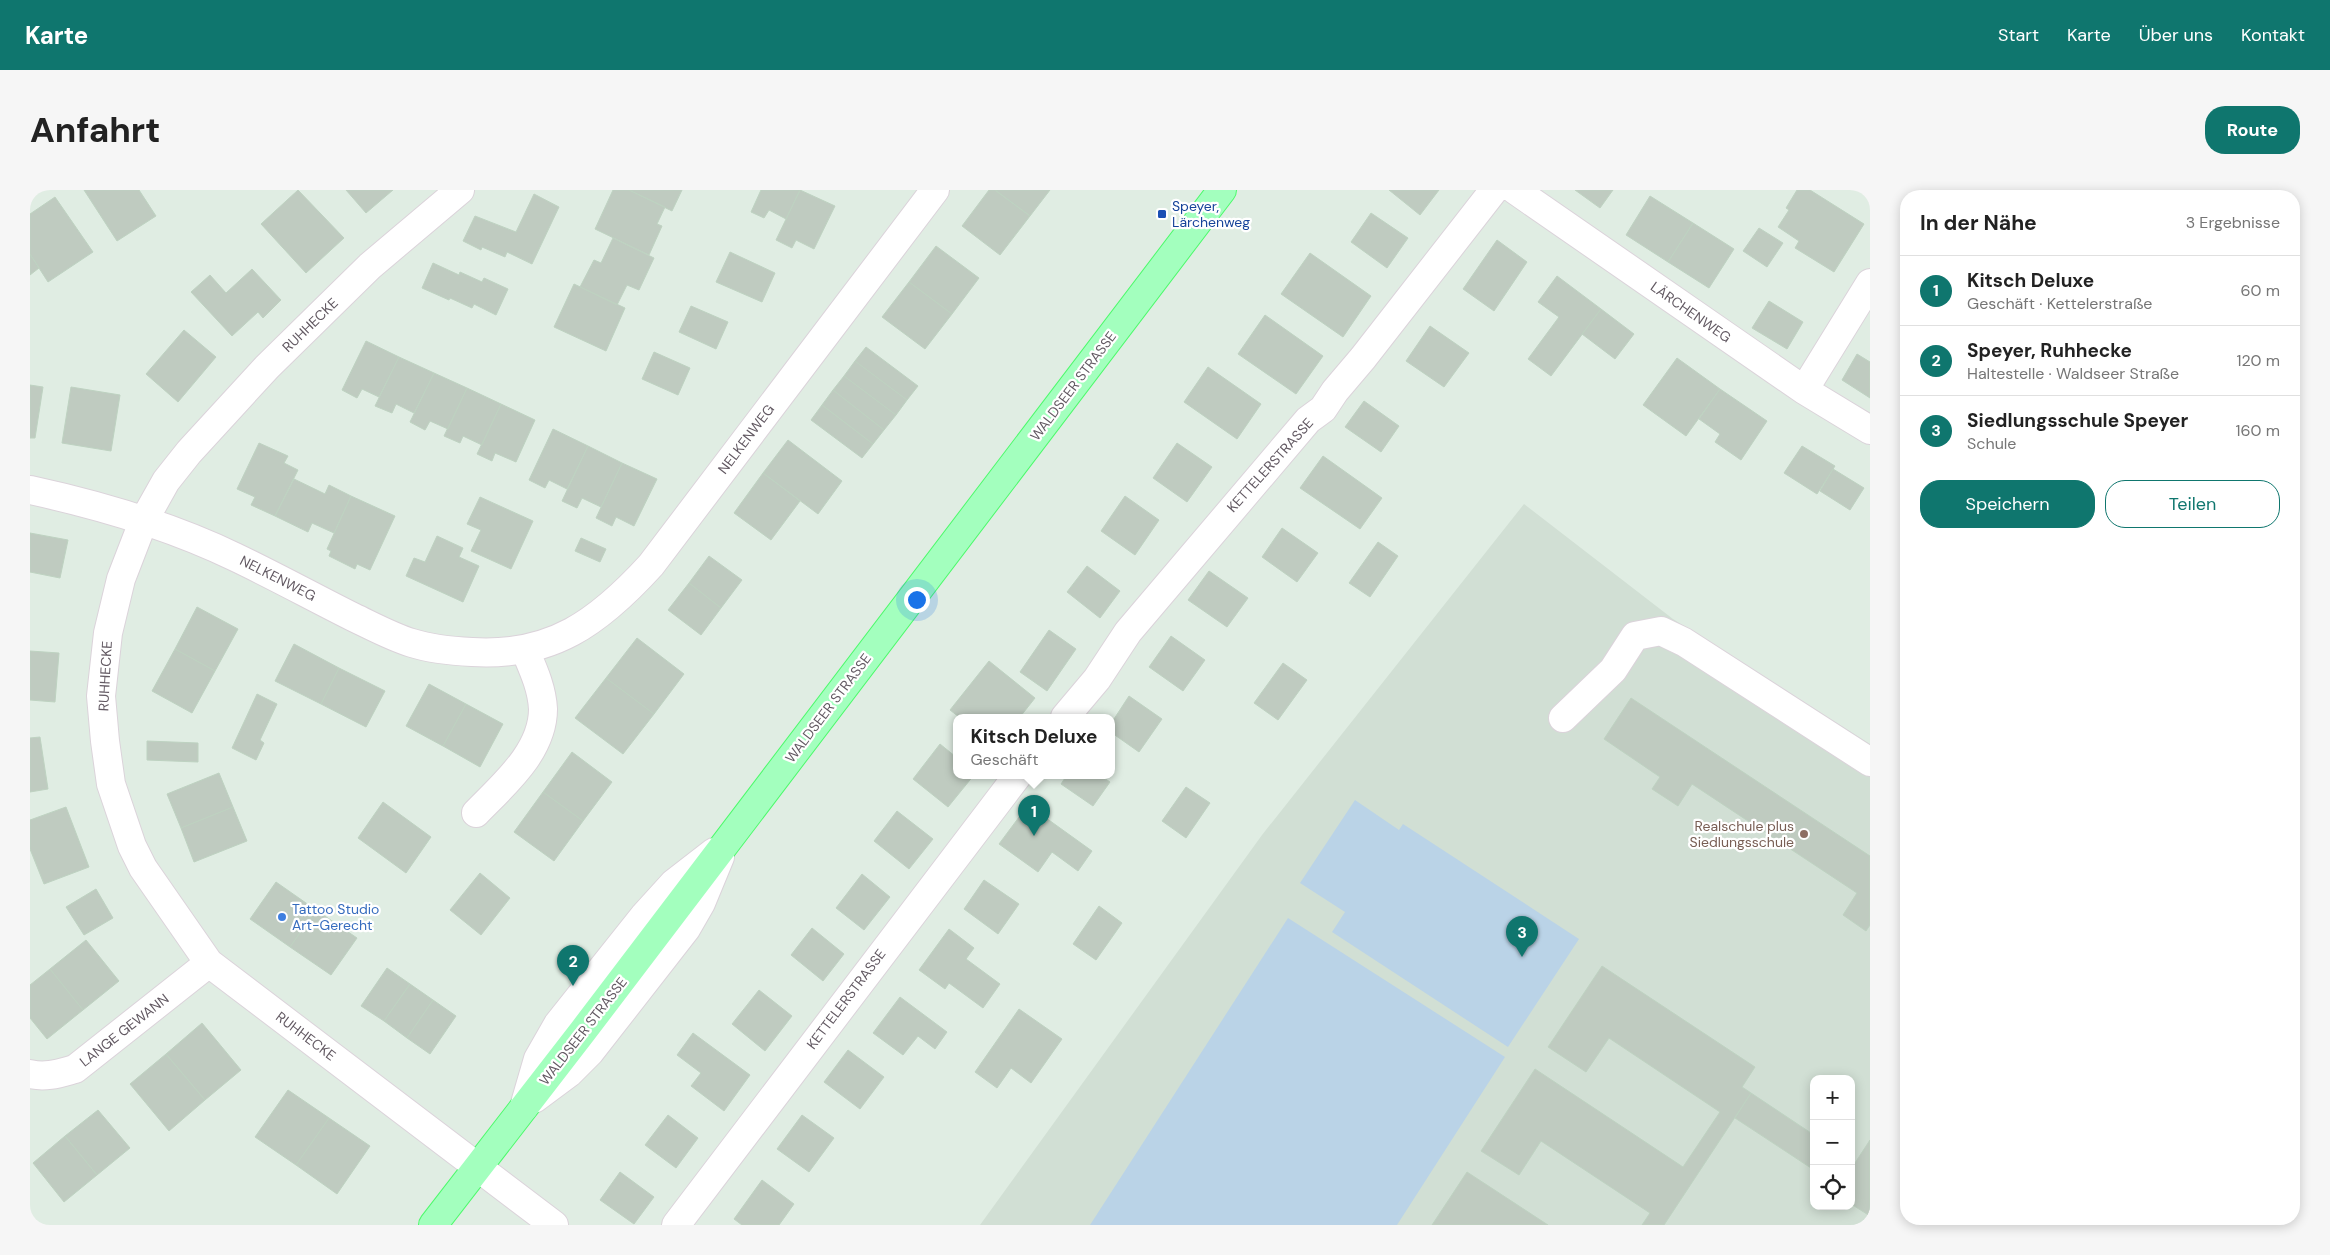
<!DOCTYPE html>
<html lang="de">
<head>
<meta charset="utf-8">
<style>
	body { margin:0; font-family:"DM Sans",sans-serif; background:#f6f6f6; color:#222 }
	.controls { position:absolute; right:15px; bottom:15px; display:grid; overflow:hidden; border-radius:10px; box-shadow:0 2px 12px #0003 }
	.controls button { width:45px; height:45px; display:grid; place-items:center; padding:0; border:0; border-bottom:1px solid #e0e0e0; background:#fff; color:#222; font:25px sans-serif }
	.you { position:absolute; left:886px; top:409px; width:18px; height:18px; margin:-12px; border:4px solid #fff; border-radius:50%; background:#1a73e8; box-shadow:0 0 0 8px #1a73e833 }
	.badge { display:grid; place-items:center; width:32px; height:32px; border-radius:50%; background:#0f766e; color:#fff; font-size:16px; font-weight:700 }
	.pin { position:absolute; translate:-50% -41px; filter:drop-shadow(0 1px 2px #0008) }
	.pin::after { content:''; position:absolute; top:26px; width:18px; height:15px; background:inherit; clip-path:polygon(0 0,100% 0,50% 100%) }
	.popup { position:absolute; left:923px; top:524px; width:162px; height:65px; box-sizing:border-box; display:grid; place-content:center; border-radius:10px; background:#fff; filter:drop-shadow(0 1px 4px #0005); font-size:16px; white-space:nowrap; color:#767676 }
	.popup b { font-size:19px; color:#222 }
	.popup::after { content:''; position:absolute; left:50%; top:100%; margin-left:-10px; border:10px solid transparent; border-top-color:#fff }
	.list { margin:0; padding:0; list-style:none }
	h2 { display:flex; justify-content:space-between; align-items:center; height:65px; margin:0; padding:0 20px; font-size:21px }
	h2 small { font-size:16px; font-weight:400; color:#767676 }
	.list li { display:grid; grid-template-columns:32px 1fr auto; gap:15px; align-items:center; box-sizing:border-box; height:70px; padding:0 20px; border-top:1px solid #e0e0e0 }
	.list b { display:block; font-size:19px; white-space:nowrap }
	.list p { margin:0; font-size:16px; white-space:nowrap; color:#767676 }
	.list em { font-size:16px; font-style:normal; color:#767676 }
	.actions { display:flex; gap:10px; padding:15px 20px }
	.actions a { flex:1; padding:11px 0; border:1px solid #0f766e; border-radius:20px; text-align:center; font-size:18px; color:#0f766e }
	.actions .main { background:#0f766e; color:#fff }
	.icon { flex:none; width:28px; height:28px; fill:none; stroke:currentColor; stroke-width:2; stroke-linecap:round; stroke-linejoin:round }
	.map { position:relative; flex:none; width:1840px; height:1035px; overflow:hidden; border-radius:20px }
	header { display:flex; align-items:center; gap:30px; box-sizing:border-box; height:70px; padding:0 25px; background:#0f766e; color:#fff }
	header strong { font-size:24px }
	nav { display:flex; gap:28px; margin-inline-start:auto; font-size:18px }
	.intro { display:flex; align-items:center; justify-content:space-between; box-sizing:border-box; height:120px; padding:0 30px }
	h1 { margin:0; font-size:35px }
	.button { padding:12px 22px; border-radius:20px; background:#0f766e; color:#fff; font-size:18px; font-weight:700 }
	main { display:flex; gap:30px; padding:0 30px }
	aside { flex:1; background:#fff; border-radius:20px; box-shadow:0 2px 12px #0003 }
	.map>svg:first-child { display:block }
	.education { fill:#d1dfd4; fill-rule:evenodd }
	.green { fill:#bad3e7 }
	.building { fill:#bfcbc0; stroke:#bed2c1 }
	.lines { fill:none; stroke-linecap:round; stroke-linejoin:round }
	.minor-casing { stroke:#dbd3da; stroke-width:30 }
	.major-casing { stroke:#4cfa6b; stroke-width:30 }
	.minor { stroke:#fff; stroke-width:28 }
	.major { stroke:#a3ffbe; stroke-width:28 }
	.transit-dot { fill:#1a4fb4; stroke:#fff; stroke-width:2 }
	.education-dot { fill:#8d6e63; stroke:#fff; stroke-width:2 }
	.shop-dot { fill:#3f7fe0; stroke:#fff; stroke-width:2 }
	.labels { text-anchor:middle; stroke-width:4.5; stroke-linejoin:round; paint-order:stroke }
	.transit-label { font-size:14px; fill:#164399; stroke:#fff; text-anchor:start }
	.street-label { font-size:14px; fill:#625962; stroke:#fff }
	.education-label { font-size:14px; fill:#785e54; stroke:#fff; text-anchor:end }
	.shop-label { font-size:14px; fill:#366cbe; stroke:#fff; text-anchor:start }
</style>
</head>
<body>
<header>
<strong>Karte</strong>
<nav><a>Start</a><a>Karte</a><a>Über uns</a><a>Kontakt</a></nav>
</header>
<div class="intro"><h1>Anfahrt</h1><a class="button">Route</a></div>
<main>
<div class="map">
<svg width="1840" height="1035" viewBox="0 0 1840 1035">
	<rect width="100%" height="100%" fill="#e0ede3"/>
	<path class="education" d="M1494,314L1643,429L1840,554V1035H950L1232,645ZM1784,889H1821V1016H1784Z"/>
	<path class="green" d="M1325,610L1369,640L1373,634L1549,749L1478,857L1302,742L1315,722L1270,693Z
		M1258,728L1475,867L1367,1035H1060Z"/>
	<path class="building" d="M54,0H109L126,26L87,51Z
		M268,0L314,48L276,83L231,34Z
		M316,0H363L336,23Z
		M583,0H599L635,17L627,34L632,36L619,65L565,39Z
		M599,0H652L642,21Z
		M731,0H770L756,29L739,20L734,28L721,22Z
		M770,0L805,16L784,59L766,50L762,58L746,50Z
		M959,0H965L1000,26L970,65L932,36Z
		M965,0H1020L1000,26Z
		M1359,0H1409L1390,25Z
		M1545,0H1583L1570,18Z
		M1767,0H1780L1834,34L1804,82L1765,58L1769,51L1748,37L1759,20L1756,18Z
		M504,4L529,17L502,74L477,62L475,67L452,57L451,60L433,51L445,26L486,42Z
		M1620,6L1663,33L1638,72L1596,45Z
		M25,7L63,62L18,92L0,64V24Z
		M1341,23L1378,48L1357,78L1321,52Z
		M1663,33L1704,59L1679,98L1638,72Z
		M1729,38L1753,53L1737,77L1713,61Z
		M583,48L624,68L609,100L597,95L587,115L550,97L564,70L571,73Z
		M1467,50L1497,72L1464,121L1433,99Z
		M906,56L949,88L922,124L879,92Z
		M700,62L745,83L732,112L686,92Z
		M1280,63L1341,106L1313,147L1251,104Z
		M0,64L9,78L0,85Z
		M403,73L429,85L430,82L452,92L454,88L478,99L466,125L444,114L442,118L420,108L419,110L392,98Z
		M222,79L251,110L233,128L228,122L202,146L161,102L180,85L196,103Z
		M1527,86L1571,119L1521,186L1498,169L1529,127L1508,112Z
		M879,92L922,124L895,159L852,127Z
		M544,94L595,118L576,161L524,137Z
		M1739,111L1773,132L1757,159L1722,138Z
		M661,116L698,132L686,159L649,142Z
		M1571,119L1604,144L1585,169L1552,144Z
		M1235,125L1293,166L1266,204L1208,164Z
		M1400,136L1439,163L1414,197L1376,171Z
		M154,140L186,167L148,212L116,184Z
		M336,151L369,167L349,207L332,199L327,208L312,200Z
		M836,157L888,196L877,210L825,171Z
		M624,162L660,178L648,205L612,189Z
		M1827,164L1840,172V208L1812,190Z
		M369,167L404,183L384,223L366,214L362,223L345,216Z
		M1647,168L1690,199L1656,246L1613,215Z
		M825,171L877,210L866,225L814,186Z
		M1178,177L1231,214L1207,249L1154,212Z
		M404,183L437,198L418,239L400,231L395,240L380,232Z
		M814,186L866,225L854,240L803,200Z
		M0,195L13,197L5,248H0Z
		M41,197L90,205L81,261L32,253Z
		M437,198L471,214L452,255L433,246L430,253L414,246Z
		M1690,199L1737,231L1711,270L1685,252L1690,244L1669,229Z
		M803,200L854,240L843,254L792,215Z
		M1334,211L1369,236L1351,262L1315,237Z
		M471,214L505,230L486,272L465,263L462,271L447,264Z
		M792,215L843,254L832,268L781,230Z
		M523,239L558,256L537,299L519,290L515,298L499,290Z
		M758,250L812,291L788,324L733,283Z
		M229,253L258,266L254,273L268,280L245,326L221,315L225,307L207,299Z
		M1147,253L1182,277L1157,312L1123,288Z
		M558,256L592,273L571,317L552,308L547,318L532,311Z
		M1772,256L1805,276L1787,304L1754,283Z
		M1293,266L1352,308L1330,339L1270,298Z
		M592,273L627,289L604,336L586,327L582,336L566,328Z
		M1803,279L1834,298L1820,320L1790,301Z
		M733,283L770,311L741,350L704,323Z
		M264,289L295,304L299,295L321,306L304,343L282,333L278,342L245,326Z
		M321,306L365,326L340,380L327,374L325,379L299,366L301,361L297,359Z
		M1095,306L1129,330L1105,365L1071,341Z
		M450,307L503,331L481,379L441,361L451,340L437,334Z
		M1252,338L1288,363L1267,392L1232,367Z
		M0,343L38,350L30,388L0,382Z
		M407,346L433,358L429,367L449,376L433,412L376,386L384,368L395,372Z
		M551,348L576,359L570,372L545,361Z
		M1348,352L1368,366L1340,407L1319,393Z
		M679,366L712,390L691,418L659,393Z
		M1057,376L1090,401L1070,428L1037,402Z
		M1179,381L1218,408L1197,437L1158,410Z
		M659,393L691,418L671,445L638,420Z
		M167,417L208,439L185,481L145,459Z
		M1019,440L1046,459L1017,501L990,482Z
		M1141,446L1175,470L1153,501L1119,477Z
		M607,448L654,484L624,524L576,488Z
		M264,454L309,478L291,514L245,491Z
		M145,459L185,481L162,523L122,501Z
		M0,461L29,463L25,512L0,510Z
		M959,471L1005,508L990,527H929L920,520Z
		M1253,473L1277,490L1248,530L1224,513Z
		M309,478L355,501L336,537L291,514Z
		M576,488L624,524L593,564L545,528Z
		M399,494L436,514L413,556L376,536Z
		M227,504L247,514L230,550L234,553L226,570L202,558Z
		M1099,506L1132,529L1109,562L1082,543V532Z
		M1601,508L1840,666V735L1836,741L1813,725L1827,703L1662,594L1648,616L1622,599L1630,587L1574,549Z
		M436,514L473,534L450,577L413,556Z
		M10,547L18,599L0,602V548Z
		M117,551L168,553V572L117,570Z
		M910,554L926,567V585H944L918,617L883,589Z
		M542,562L582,592L553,631L513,602Z
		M189,583L203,617L151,638L137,604Z
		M1037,585H1070L1080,592L1063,616L1031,594Z
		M1156,597L1180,613L1156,648L1132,631Z
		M513,602L553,631L524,671L484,642Z
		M353,612L401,647L376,683L328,648Z
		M998,615L1062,661L1048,681L1022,662L1008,682L969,654Z
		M36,617L59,677L14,694L0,659V630Z
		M203,617L217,651L164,672L151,638Z
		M867,621L903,649L879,679L844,651Z
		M450,683L480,708L451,745L420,720Z
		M832,684L860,707L834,740L806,718Z
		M954,690L989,714L968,744L934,719Z
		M246,692L286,720L260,757L220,729Z
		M66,699L83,728L54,745L36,717Z
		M1069,716L1092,733L1066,770L1043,754Z
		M286,720L327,748L301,785L260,757Z
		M782,738L814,764L793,791L761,765Z
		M919,739L944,758L936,769L970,794L953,818L919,793L915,799L889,780Z
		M56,750L89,791L53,820L20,779Z
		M1572,776L1725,877L1712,897L1721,903L1634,1035H1612L1620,1023L1511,951L1489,985L1451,961L1505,879L1653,977L1690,922L1579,848L1556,882L1518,857Z
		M357,778L380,794L354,831L331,816Z
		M20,779L53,820L17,849L0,828V795Z
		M380,794L403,810L377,848L354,831Z
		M729,800L762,826L735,861L702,834Z
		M870,807L917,842L905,859L888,846L873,865L843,843Z
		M403,810L426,826L400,864L377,848Z
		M989,819L1032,849L1001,893L981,878L967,898L945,882Z
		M172,833L211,880L175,910L136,864Z
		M663,843L720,885L694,921L661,896L671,883L647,865Z
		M818,860L854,887L830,919L794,892Z
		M136,864L175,910L139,941L100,894Z
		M258,900L299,928L266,975L225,947Z
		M1721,903L1784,945V980L1705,928Z
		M68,920L100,958L67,985L35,946Z
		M638,925L668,948L646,978L615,955Z
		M772,925L804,948L779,982L747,959Z
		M299,928L340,956L307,1004L266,975Z
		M35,946L67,985L34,1012L3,973Z
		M1840,950V1026L1821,1014V971L1825,973Z
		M590,982L624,1007L604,1034L570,1010Z
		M1437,982L1518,1035H1402Z
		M732,990L764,1014L749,1035H712L704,1029Z"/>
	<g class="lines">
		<g class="minor-casing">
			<path id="minor" d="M430,0L340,76L237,177L159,262L136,291L113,332L91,389L78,443L71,506L75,551L81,594L102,656L113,678L179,773L524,1035
				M1485,0L1774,200L1840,240
				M1774,200L1840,93
				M0,300C69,315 141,336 205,367C245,386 283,407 323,427C342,436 362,447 382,453C401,459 422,461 442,462C522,467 569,432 621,375L905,0
				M1035,527L1067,489L1098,442L1278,230L1293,219L1305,201L1333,168L1464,0
				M1533,528L1583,480L1605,446L1631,441L1654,452L1840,572
				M446,623C473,595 513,562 513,519C512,498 503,479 495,460
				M0,884C16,888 30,883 45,879L179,773
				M504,909L539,883L560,862L656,739L671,713L690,667
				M494,917L508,869L528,834L614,726L644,693L684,662
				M646,1035L988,585"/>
		</g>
		<g class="major-casing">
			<path id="major" d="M403,1035L553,841L1192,0"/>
		</g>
		<use href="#minor" class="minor"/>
		<use href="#major" class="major"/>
	</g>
	<rect class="transit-dot" x="1127" y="19" width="10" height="10" rx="2.5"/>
	<circle class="education-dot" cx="1774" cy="644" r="5"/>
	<circle class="shop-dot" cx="252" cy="727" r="5"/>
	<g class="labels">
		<g class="transit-label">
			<text x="1142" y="21">Speyer,<tspan x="1142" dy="16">Lärchenweg</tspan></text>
		</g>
		<g class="street-label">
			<text transform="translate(1661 122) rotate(35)" y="5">LÄRCHENWEG</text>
			<text transform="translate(280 135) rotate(-44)" y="5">RUHHECKE</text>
			<text transform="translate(1043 196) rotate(-53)" y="5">WALDSEER STRASSE</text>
			<text transform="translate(716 249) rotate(-53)" y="5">NELKENWEG</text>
			<text transform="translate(1240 275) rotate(-48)" y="5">KETTELERSTRASSE</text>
			<text transform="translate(248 388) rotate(27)" y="5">NELKENWEG</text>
			<text transform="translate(75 486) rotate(-87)" y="5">RUHHECKE</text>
			<text transform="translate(798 518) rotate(-53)" y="5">WALDSEER STRASSE</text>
			<text transform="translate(816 809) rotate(-53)" y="5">KETTELERSTRASSE</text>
			<text transform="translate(94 840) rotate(-38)" y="5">LANGE GEWANN</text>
			<text transform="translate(553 841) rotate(-52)" y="5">WALDSEER STRASSE</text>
			<text transform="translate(276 846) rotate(37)" y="5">RUHHECKE</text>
		</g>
		<g class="education-label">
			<text x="1764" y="641">Realschule plus<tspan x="1764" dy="16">Siedlungsschule</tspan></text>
		</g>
		<g class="shop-label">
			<text x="262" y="724">Tattoo Studio<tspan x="262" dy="16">Art-Gerecht</tspan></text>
		</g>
	</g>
</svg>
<div class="controls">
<button>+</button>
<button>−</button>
<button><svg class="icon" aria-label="locate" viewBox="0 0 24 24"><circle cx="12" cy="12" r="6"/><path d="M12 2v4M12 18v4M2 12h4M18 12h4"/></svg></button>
</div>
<div class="you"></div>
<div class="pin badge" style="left:1004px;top:646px">1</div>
<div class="popup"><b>Kitsch Deluxe</b>Geschäft</div>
<div class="pin badge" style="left:543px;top:796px">2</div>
<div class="pin badge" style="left:1492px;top:767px">3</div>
</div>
<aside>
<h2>In der Nähe<small>3 Ergebnisse</small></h2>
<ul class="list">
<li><span class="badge">1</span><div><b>Kitsch Deluxe</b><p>Geschäft · Kettelerstraße</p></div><em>60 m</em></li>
<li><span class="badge">2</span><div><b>Speyer, Ruhhecke</b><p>Haltestelle · Waldseer Straße</p></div><em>120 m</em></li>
<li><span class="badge">3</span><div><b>Siedlungsschule Speyer</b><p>Schule</p></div><em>160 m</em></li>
</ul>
<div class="actions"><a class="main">Speichern</a><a>Teilen</a></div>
</aside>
</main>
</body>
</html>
